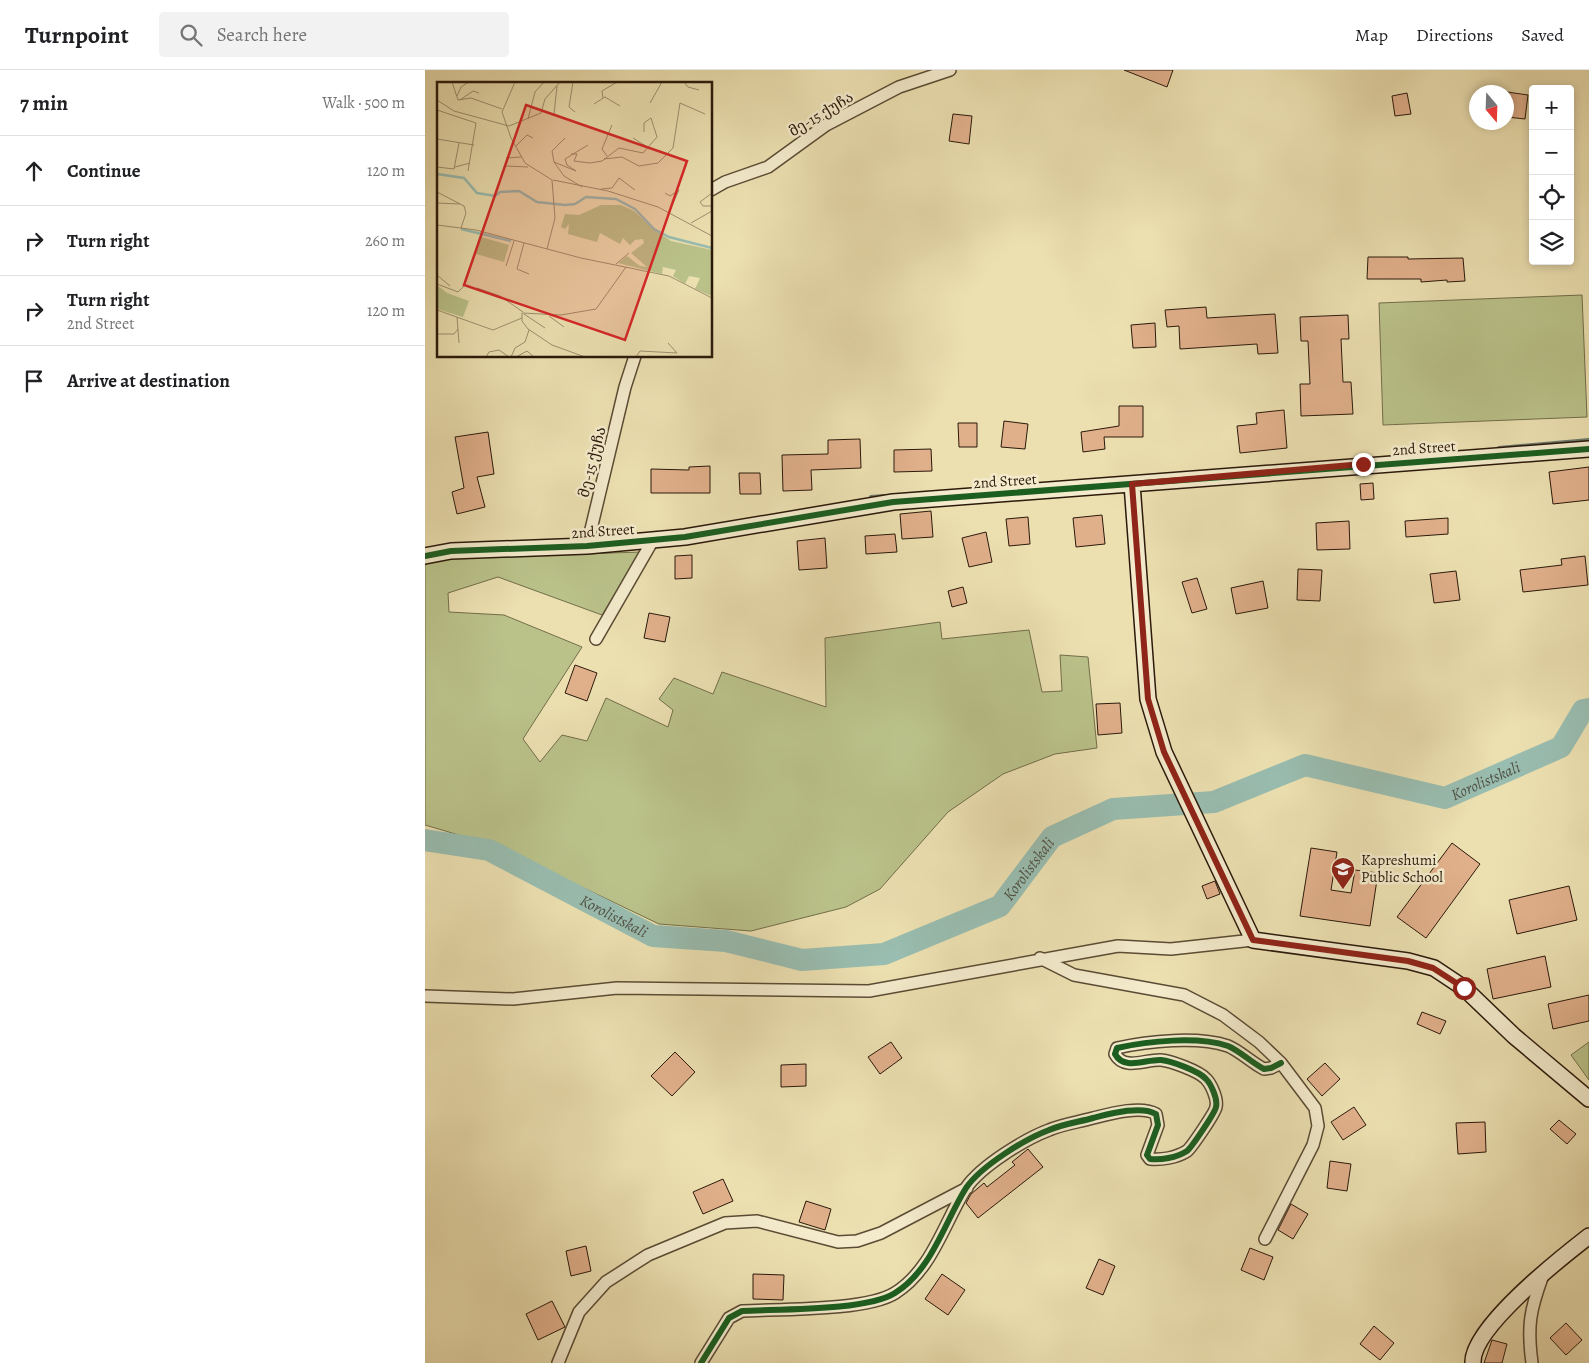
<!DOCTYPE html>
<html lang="en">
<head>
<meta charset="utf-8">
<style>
	body { margin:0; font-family:Alegreya,"Noto Serif Georgian",serif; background:#f2f2f2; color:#202124 }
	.controls { position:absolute; right:15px; top:15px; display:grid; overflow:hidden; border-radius:5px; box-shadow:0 2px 8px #0003 }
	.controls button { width:45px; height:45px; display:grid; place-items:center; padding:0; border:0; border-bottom:1px solid #e0e0e0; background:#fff; color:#202124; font:25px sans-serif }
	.compass { position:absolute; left:1044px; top:15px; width:45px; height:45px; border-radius:50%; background:#fff; box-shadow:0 2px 8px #0003; rotate:161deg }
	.stop { position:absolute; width:15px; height:15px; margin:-11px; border:4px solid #8f2418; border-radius:50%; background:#fff }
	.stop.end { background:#8f2418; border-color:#fff; box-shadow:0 1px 5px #0008 }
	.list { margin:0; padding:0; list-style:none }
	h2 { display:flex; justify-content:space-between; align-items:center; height:65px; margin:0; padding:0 20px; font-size:21px }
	h2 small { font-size:16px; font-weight:400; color:#757577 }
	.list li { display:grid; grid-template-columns:32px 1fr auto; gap:15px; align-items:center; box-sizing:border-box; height:70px; padding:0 20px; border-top:1px solid #e0e0e0 }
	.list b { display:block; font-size:19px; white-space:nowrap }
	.list p { margin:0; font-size:16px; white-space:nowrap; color:#757577 }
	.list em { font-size:16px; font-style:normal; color:#757577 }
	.icon { flex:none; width:28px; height:28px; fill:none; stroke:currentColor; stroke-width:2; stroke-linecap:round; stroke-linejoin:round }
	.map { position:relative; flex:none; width:1164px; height:1293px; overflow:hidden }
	header { display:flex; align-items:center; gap:30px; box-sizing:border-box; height:70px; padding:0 25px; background:#fff; border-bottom:1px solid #e0e0e0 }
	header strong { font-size:24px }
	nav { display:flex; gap:28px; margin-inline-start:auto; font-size:18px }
	.search { width:350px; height:45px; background:#f2f2f2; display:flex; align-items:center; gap:12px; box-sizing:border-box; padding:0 18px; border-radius:5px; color:#757577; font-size:19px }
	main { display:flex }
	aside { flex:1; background:#fff }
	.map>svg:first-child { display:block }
	.green { fill:#bac28a; stroke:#726e4a }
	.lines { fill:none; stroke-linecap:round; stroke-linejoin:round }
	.stream { stroke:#6d7b6e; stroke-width:4 }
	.river { stroke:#99bdb0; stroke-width:22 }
	.building { fill:#e0b08b; stroke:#2b190b }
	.street-casing { stroke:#5b4b34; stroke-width:14 }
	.secondary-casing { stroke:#2b190b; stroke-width:18 }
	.street { stroke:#f3ebcc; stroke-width:11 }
	.secondary { stroke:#f3ebcc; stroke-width:15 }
	.cycleway-casing { stroke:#f3ebcc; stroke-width:9 }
	.cycleway { stroke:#1b5e20; stroke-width:6 }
	.route { stroke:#8f2418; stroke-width:6 }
	.labels { text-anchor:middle; stroke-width:5; stroke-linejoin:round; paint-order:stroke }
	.street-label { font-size:15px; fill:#2b190b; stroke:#f3ebcc }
	.poi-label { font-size:15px; fill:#2b190b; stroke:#f3ebcc; text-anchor:start }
	.water-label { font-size:16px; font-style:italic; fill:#525245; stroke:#f3ebcc }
	.inset-river { fill:none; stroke:#99bdb0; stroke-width:2.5 }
	.inset-road { fill:none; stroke:#9f906f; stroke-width:1 }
	.view { fill:#d62828; fill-opacity:0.15; stroke:#d62828; stroke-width:2.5 }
	.inset-edge { fill:none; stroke:#2b190b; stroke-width:2.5 }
</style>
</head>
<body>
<header>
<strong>Turnpoint</strong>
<div class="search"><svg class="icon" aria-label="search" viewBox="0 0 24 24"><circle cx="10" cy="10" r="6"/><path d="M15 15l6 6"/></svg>Search here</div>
<nav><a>Map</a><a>Directions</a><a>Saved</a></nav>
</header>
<main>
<aside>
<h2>7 min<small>Walk · 500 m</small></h2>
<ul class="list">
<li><svg class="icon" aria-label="ahead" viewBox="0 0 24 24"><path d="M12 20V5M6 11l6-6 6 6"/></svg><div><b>Continue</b></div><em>120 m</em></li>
<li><svg class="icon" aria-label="right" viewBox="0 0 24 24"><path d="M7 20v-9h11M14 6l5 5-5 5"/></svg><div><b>Turn right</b></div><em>260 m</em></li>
<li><svg class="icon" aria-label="right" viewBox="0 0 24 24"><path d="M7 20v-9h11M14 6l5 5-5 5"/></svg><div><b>Turn right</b><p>2nd Street</p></div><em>120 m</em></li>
<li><svg class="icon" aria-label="arrive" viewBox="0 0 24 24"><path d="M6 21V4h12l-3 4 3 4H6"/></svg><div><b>Arrive at destination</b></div></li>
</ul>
</aside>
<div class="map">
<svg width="1164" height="1293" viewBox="0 0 1164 1293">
	<rect width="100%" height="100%" fill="#ece0b1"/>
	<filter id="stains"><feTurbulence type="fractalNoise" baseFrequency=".004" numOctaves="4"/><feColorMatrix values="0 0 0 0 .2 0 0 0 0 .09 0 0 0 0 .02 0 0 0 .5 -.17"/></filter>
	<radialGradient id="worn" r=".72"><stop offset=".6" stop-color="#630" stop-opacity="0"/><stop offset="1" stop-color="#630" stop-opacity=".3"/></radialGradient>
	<path class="green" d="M1157,225L1162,347L958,355L954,233Z
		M216,482L177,545L73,507L23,523L24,542L79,545L157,577L98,669L115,692L137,665L162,671L181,628L243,657L248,640L234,629L249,608L288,624L297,602L401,637L400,568L515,552L517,569L604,560L617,622L637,621L635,585L663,587L672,678L630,684L578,704L523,742L455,819L421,837L326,861L234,854L71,776L0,755V493L32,488Z
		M1164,972V1010L1146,985Z"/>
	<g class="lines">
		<path class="stream" d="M1074,378L1164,370
			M446,427L459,426"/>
		<path class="river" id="s1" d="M0,770L64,780L228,866L301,871L377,890L459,884L575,836L627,767L688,739L789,732L880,695L1020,728L1136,677L1158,640L1164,639"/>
	</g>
	<path class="building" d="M699,0H748L742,17Z
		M1082,22L1103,25L1100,49L1082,47Z
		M982,23L986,44L970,46L967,26Z
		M528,44L547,46L544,74L524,71Z
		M943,187H983V189L1038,188L1040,211L1022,212V210L996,212V209H942Z
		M781,237L782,248L850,244L853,283L833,284L832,274L755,279L754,256L742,257L740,240Z
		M923,245L924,269H916L918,312H926L928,344L876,346L875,314H885L883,271H876L875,247Z
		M730,253L731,277L708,278L706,255Z
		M694,336H718V367H679L680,379L658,382L656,362L694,356Z
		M859,340L862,378L815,383L812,356L832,354L831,343Z
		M579,351L603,354L600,379L576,377Z
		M533,353H552V377H534Z
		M63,362L69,404L52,407L60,437L32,444L27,422L39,418L30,367Z
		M435,369L436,398L386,400L387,420L358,421L357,385L403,384V370Z
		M506,379L507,401L469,402V380Z
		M285,396V423H226V399L264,400V397Z
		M1164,397V430L1128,434L1124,402Z
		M314,403H335L336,424H315Z
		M948,413L949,429L936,430L935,414Z
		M506,441L508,467L477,469L475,444Z
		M677,445L680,474L651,477L648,448Z
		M603,447L605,474L584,476L581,449Z
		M1023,448V464L981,467L980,451Z
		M924,451L925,479L892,480L891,453Z
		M561,462L567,492L544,497L537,468Z
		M470,464L472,482L441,484L440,466Z
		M400,468L402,498L374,500L372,471Z
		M267,485V508L250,509V486Z
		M1160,486L1163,515L1098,522L1095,500L1137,495L1136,489Z
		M873,499L897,500L895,531L872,530Z
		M1031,501L1035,530L1009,533L1005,504Z
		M772,508L782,539L767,543L757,512Z
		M838,511L843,538L811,544L806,518Z
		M538,517L542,533L527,537L523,521Z
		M224,543L245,547L240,572L219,568Z
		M150,595L172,603L162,631L140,623Z
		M695,633L697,663L673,665L671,634Z
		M1027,773L1055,794L1001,868L972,847Z
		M886,778L912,782L906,820L926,823L930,800L953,803L945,856L875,846Z
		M790,811L795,824L782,829L777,816Z
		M1144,816L1152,850L1092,864L1084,830Z
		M1120,886L1126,917L1068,929L1062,899Z
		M1164,925V951L1128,959L1123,934Z
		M997,942L1021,951L1015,964L992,954Z
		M466,972L477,988L455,1004L443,987Z
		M250,982L270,1002L247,1026L226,1006Z
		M900,993L915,1009L897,1026L882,1009Z
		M381,994V1016L356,1017V995Z
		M929,1037L941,1055L918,1070L906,1052Z
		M1134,1050L1151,1064L1142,1074L1125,1059Z
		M1060,1052L1061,1082L1033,1084L1031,1053Z
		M603,1079L618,1097L553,1148L541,1133L546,1124L559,1113L562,1117L590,1095L587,1092Z
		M905,1091L926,1094L922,1121L902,1118Z
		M298,1109L308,1131L278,1144L268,1122Z
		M381,1131L406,1139L400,1160L374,1152Z
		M866,1134L883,1144L868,1169L853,1160Z
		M161,1176L166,1201L146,1206L141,1181Z
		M825,1178L848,1187L839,1210L816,1200Z
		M674,1189L690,1196L678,1225L661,1218Z
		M328,1204L359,1205L358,1230L328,1229Z
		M517,1204L540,1220L523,1245L500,1229Z
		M127,1231L140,1257L113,1270L101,1244Z
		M1141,1253L1157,1270L1141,1285L1125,1268Z
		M949,1256L969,1273L955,1290L935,1274Z
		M1067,1270L1082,1274L1077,1293H1059Z"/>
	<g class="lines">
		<g class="street-casing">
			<path id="street" d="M286,120L300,112L343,97L401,55L474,17L525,0
				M162,476L200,317L210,286
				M171,569L228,470
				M615,888L649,905L759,925L798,945L834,972L856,993L890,1038L893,1056L888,1075L840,1169
				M0,926L88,929L192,918L444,921L693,876L746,879L828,870
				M133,1293L154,1242L181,1212L223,1185L300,1153L332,1151L413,1172L432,1171L456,1163L542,1118
				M276,1293L304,1248L317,1241C353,1239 442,1241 470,1223C507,1200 519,1153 541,1118C556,1096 600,1069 624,1060C638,1054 654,1052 668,1048C684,1044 716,1035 731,1044L733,1055L722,1085L725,1089C736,1090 751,1088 762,1081C766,1078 790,1043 791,1037C793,1029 786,1014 781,1009C774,1001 746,991 736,990C721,989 699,1001 690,984L692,978C723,971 772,966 803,976C815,981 827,993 839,999L846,998L856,993
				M1107,1293C1102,1256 1105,1240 1118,1205"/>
		</g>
		<g class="secondary-casing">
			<path id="secondary" d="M707,414L723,629L739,682L828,870L983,891L1009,898L1039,918L1089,966L1164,1029
				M0,486L26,481L162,476L260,467L468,432L1164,379
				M1048,1293C1046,1258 1137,1187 1164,1166"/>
		</g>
		<use href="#street" class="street"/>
		<use href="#secondary" class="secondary"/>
		<g class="cycleway-casing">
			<path id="cycleway" d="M0,486L26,481L162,476L260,467L468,432L1164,379
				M276,1293L304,1248L317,1241C353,1239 442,1241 470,1223C507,1200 519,1153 541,1118C556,1096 600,1069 624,1060C638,1054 654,1052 668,1048C684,1044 716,1035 731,1044L733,1055L722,1085L725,1089C736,1090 751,1088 762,1081C766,1078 790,1043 791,1037C793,1029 786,1014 781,1009C774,1001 746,991 736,990C721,989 699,1001 690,984L692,978C723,971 772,966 803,976C815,981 827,993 839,999L846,998L856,993"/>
		</g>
		<use href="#cycleway" class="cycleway"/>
	</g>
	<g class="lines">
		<path class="route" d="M938,394L707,414L723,629L739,682L828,870L983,891L1008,898L1039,918"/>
	</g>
	<defs>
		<g id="school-pin" transform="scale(1.25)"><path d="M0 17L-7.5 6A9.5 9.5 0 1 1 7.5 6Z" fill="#8f2418" stroke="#f3ebcc"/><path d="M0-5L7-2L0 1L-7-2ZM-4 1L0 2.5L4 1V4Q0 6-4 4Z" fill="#fff"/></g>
	</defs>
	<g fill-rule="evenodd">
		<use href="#school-pin" x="918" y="799"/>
	</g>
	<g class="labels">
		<g class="street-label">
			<text transform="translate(396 44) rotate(-31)" y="5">მე-15 ქუჩა</text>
			<text transform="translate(999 378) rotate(-4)" y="5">2nd Street</text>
			<text transform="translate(167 392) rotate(-76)" y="5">მე-15 ქუჩა</text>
			<text transform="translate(580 411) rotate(-4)" y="5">2nd Street</text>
			<text transform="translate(178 461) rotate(-4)" y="5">2nd Street</text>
		</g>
		<g class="poi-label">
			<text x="936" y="795">Kapreshumi<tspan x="936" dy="17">Public School</tspan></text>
		</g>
		<g class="water-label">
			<text dy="6" stroke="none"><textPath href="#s1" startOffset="1150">Korolistskali</textPath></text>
			<text dy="6" stroke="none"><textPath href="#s1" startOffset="656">Korolistskali</textPath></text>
			<text dy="6" stroke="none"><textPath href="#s1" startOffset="206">Korolistskali</textPath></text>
		</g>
	</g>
	<g transform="translate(12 12)">
		<rect width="275" height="275" fill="#ece0b1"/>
		<path d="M164,123H184L197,129L216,147L234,159L275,168V214L258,207L263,196L252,194L248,202L236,194L239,188L226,185L225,192L181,181L190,174L203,184L210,185L194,171L207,161L206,157L198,158L193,163L186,156L183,162L163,151L160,160L131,152L132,142L128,147L124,145L128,132L142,133ZM44,155L72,163L67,180L39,172ZM0,203L10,211L32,219L26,235L0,227Z" fill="#bac28a"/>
		<path class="inset-river" d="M0,92L27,96L40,111L58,114L63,110L82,109L100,120L128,123L138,122L149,115L179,117L198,127L217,147L232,155L275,166M24,147L74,159"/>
		<path class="inset-road" d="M15,0L21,18L34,16L65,27M78,0L65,30L74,56L88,81L115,98L118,136L110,167M136,0L132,25L138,30M247,0L251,5L262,8M20,14L24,5L32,0M166,16L165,9L180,0M0,18L17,29L72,44L104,31L108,17L123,0M23,18L36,9L42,11M213,21L225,0M157,22L168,15L183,24M0,28L39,41L31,89M117,32L120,4M91,37L98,10L107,0M128,56L115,69L117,80L127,94L145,105M196,56L212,66M0,57L37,63M79,64L90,53L96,56M134,72H140L137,79L153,81L165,79L182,66L206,71L220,55L214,36L207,41V50M170,74L165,67L175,43M69,76L84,75M167,77L185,75L202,84L221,81L236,66L243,21L268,32M117,80L139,89L130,83L128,77L151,63M69,84L91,85M0,85L17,87L22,61M18,85L33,81M116,98L171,109L221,125L275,154M164,107L175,106L182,96L198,108M0,110L27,124L29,131L24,146M228,111L233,114L242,108L232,130M275,111L263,120L266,124H275M0,121L23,122M254,141L275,129M0,143L39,148L144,176L232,194L275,216M87,161L80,187L92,192M179,182L192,171M69,184L77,159M0,193L13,204M0,202L21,210L28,203M40,206L63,214L86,230M0,228L56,248L85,236M87,232L108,246M112,234L127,245M20,235L22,261M0,252H17L21,247M49,275L52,270L62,268L72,275M74,275L78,266L88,260L92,248M79,275L90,269L97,275M148,275L115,263L91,247L85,239V231L124,233L159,227L189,185M199,275L203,269L240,271L231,261"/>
		<path class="view" d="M89,23L250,79L188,258L27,203Z"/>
		<rect width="275" height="275" class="inset-edge"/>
	</g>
	<rect width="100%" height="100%" filter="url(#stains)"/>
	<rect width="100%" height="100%" fill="url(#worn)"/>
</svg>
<div class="controls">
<button>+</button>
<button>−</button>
<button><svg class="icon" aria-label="locate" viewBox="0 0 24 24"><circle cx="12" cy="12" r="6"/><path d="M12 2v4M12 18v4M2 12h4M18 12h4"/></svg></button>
<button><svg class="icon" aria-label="layers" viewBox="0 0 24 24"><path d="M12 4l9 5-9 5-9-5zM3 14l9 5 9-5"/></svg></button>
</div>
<svg class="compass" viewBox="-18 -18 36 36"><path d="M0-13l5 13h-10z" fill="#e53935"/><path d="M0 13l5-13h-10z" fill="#757577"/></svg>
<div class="stop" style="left:1039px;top:918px"></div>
<div class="stop end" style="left:938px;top:394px"></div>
</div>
</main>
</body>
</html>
